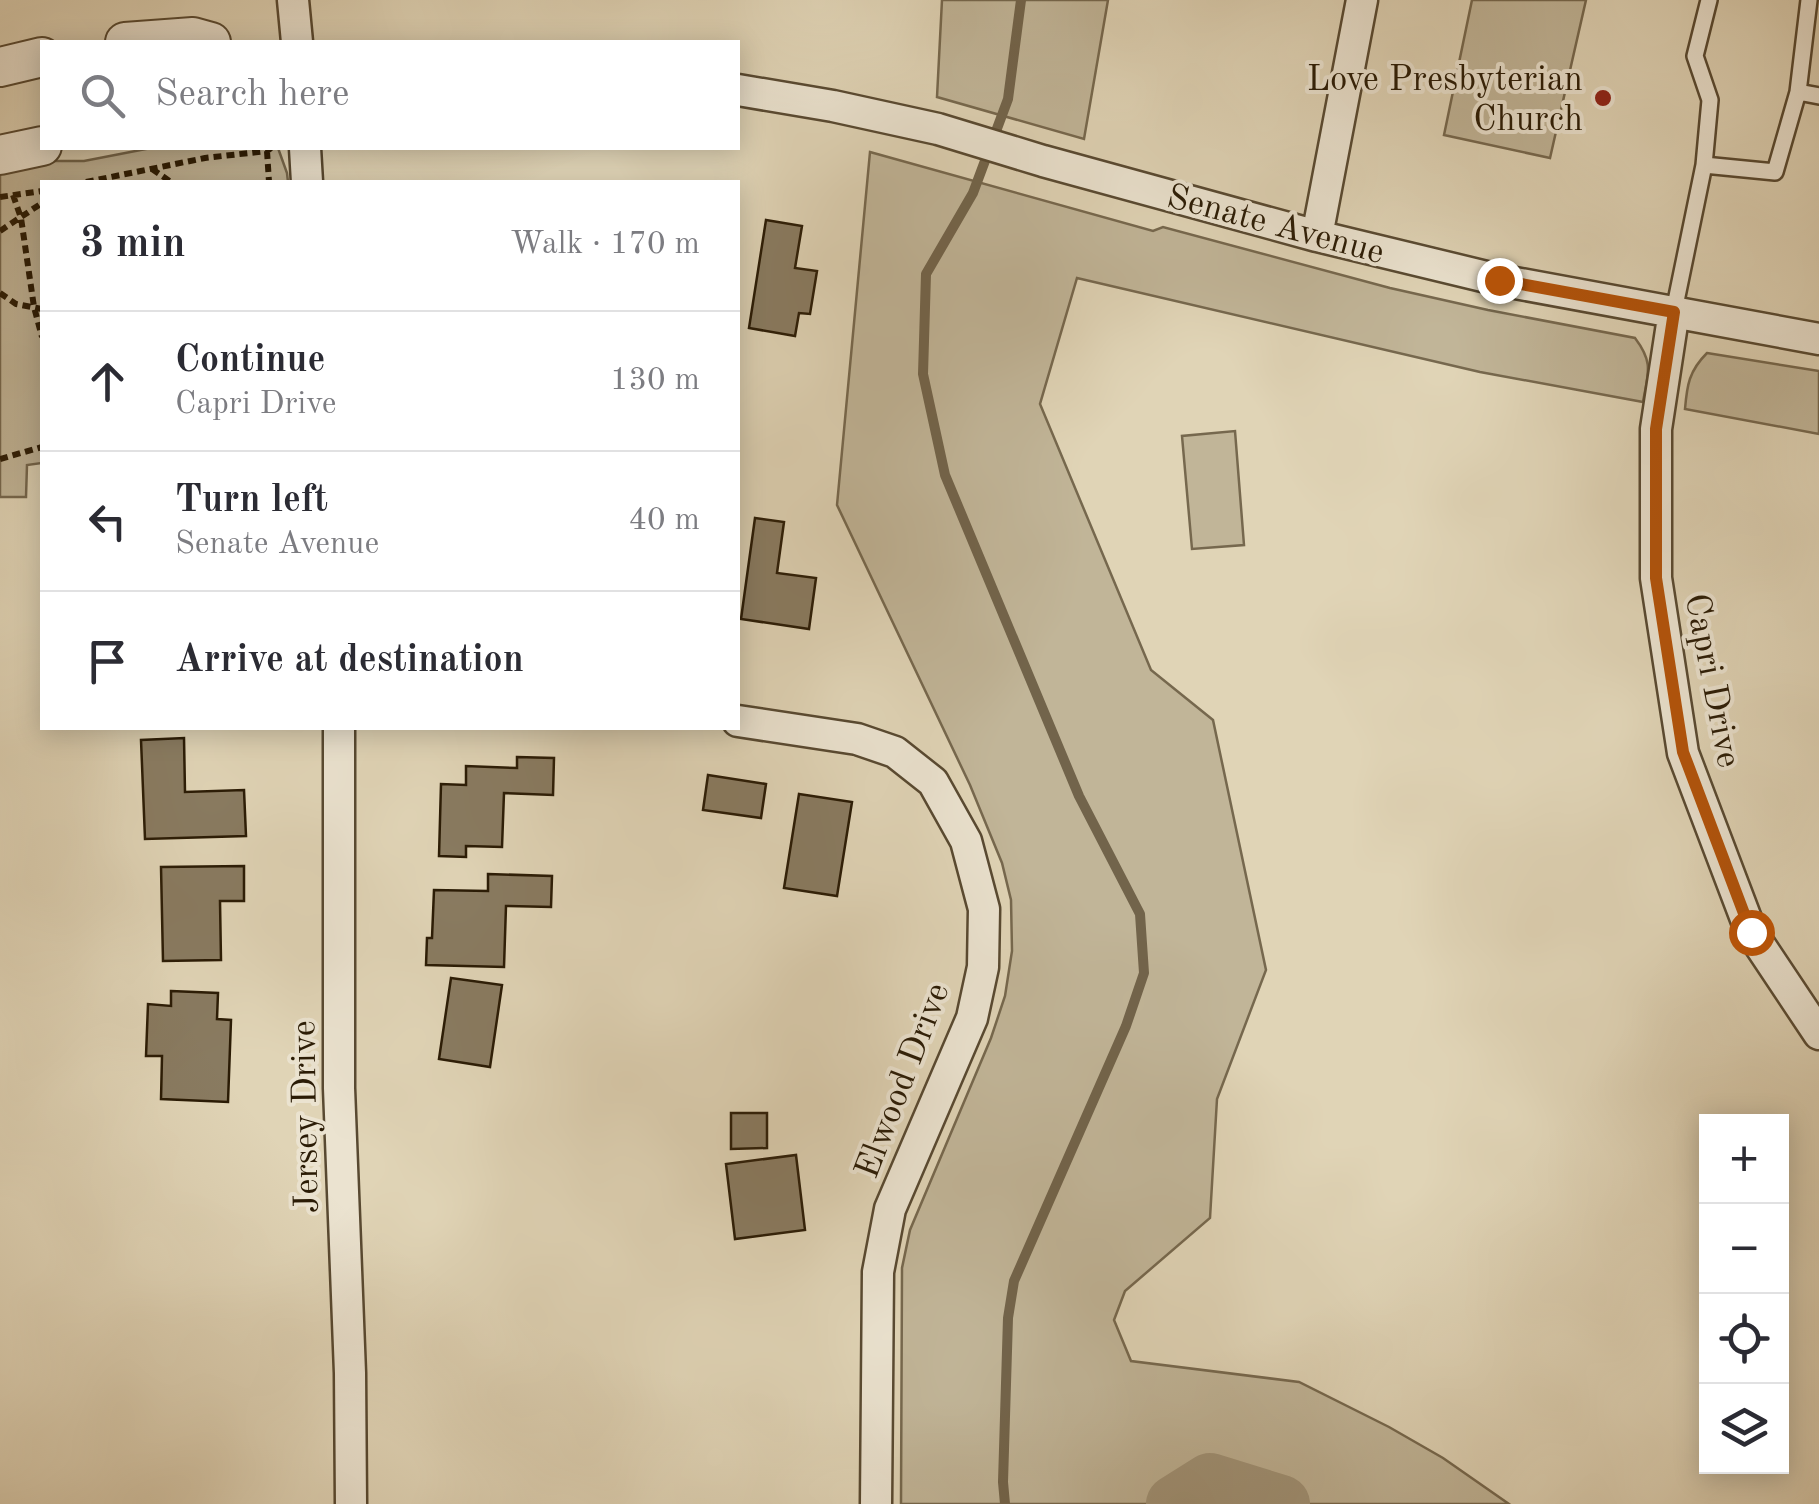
<!DOCTYPE html>
<html lang="en">
<head>
<meta charset="utf-8">
<style>
	body { margin:0; font-family:"Old Standard TT",serif; background:#f7f7f7; color:#2b2b33 }
	.controls { position:absolute; right:30px; bottom:30px; display:grid; overflow:hidden; border-radius:0px; box-shadow:0 5px 25px #0003 }
	.controls button { width:90px; height:90px; display:grid; place-items:center; padding:0; border:0; border-bottom:2px solid #e1e1e2; background:#fff; color:#2b2b33; font:50px sans-serif }
	.stop { position:absolute; width:30px; height:30px; margin:-22px; border:8px solid #b45309; border-radius:50%; background:#fff }
	.stop.end { background:#b45309; border-color:#fff; box-shadow:0 2px 10px #0008 }
	.list { margin:0; padding:0; list-style:none }
	h2 { display:flex; justify-content:space-between; align-items:center; height:130px; margin:0; padding:0 40px; font-size:42px }
	h2 small { font-size:32px; font-weight:400; color:#7c7c81 }
	.list li { display:grid; grid-template-columns:65px 1fr auto; gap:30px; align-items:center; box-sizing:border-box; height:140px; padding:0 40px; border-top:2px solid #e1e1e2 }
	.list b { display:block; font-size:38px; white-space:nowrap }
	.list p { margin:0; font-size:32px; white-space:nowrap; color:#7c7c81 }
	.list em { font-size:32px; font-style:normal; color:#7c7c81 }
	.icon { flex:none; width:55px; height:55px; fill:none; stroke:currentColor; stroke-width:2; stroke-linecap:round; stroke-linejoin:round }
	.map { position:relative; flex:none; width:1819px; height:1504px; overflow:hidden }
	.search { position:absolute; background:#fff; box-shadow:0 5px 25px #0003; left:40px; top:40px; width:700px; height:110px; display:flex; align-items:center; gap:25px; box-sizing:border-box; padding:0 35px; border-radius:0px; color:#7c7c81; font-size:38px }
	.panel { position:absolute; background:#fff; box-shadow:0 5px 25px #0003; left:40px; top:180px; width:700px; height:550px; border-radius:0px }
	.map>svg:first-child { display:block }
	.green { fill:#c1b598; stroke:#76684e; stroke-width:2.5 }
	.lines { fill:none; stroke-linecap:round; stroke-linejoin:round }
	.stream { stroke:#72644b; stroke-width:10 }
	.river { stroke:#a2957a; stroke-width:58 }
	.building { fill:#897b61; stroke:#2a1b05; stroke-width:2.5 }
	.service-casing { stroke:#584931; stroke-width:20 }
	.minor-casing { stroke:#584931; stroke-width:35 }
	.tertiary-casing { stroke:#584931; stroke-width:42 }
	.path { stroke:#2a1b05; stroke-width:6; stroke-dasharray:8 5; stroke-linecap:butt }
	.service { stroke:#ebe3d0; stroke-width:15 }
	.minor { stroke:#ebe3d0; stroke-width:30 }
	.tertiary { stroke:#ebe3d0; stroke-width:38 }
	.route { stroke:#b45309; stroke-width:12 }
	.poi-dot { fill:#8f2418; stroke:#ebe3d0; stroke-width:4 }
	.labels { text-anchor:middle; stroke-width:8; stroke-linejoin:round; paint-order:stroke }
	.poi-label { font-size:35px; fill:#2a1b05; stroke:#ebe3d0; text-anchor:end }
	.street-label { font-size:35px; fill:#2a1b05; stroke:#ebe3d0 }
</style>
</head>
<body>
<div class="map">
<svg width="1819" height="1504" viewBox="0 0 1819 1504">
	<rect width="100%" height="100%" fill="#e0d4b6"/>
	<filter id="stains"><feTurbulence type="fractalNoise" baseFrequency=".002" numOctaves="4"/><feColorMatrix values="0 0 0 0 .2 0 0 0 0 .09 0 0 0 0 .02 0 0 0 .5 -.17"/></filter>
	<radialGradient id="worn" r=".72"><stop offset=".6" stop-color="#630" stop-opacity="0"/><stop offset="1" stop-color="#630" stop-opacity=".3"/></radialGradient>
	<path class="green" d="M942,0H1108L1084,139L937,97Z
		M1472,0H1586L1550,158L1444,135Z
		M151,148H278L287,173L288,182H42V463L27,465L26,497H0V173L47,161H84Z
		M870,152L1153,231L1163,227L1390,288L1488,310L1635,338C1654,363 1648,373 1643,402L1480,372L1077,278L1040,404L1151,670L1213,720L1266,970L1217,1099L1210,1218L1125,1291L1114,1320L1131,1361L1299,1382L1389,1427L1443,1458L1509,1504H901L902,1268L910,1230L991,1038L1005,996L1012,951L1011,900L1002,863L970,785L837,505Z
		M1707,353L1819,371V434L1685,409C1687,385 1689,371 1707,353Z
		M1235,431L1244,545L1192,549L1182,436Z"/>
	<g class="lines">
		<path class="stream" d="M1005,1504L1003,1482L1008,1318L1014,1281L1126,1026L1144,973L1140,914L1079,796L945,475L923,374L926,274L973,193L1008,99L1021,0"/>
		<path class="river" d="M1175,1504L1210,1482L1281,1504"/>
	</g>
	<path class="building" d="M766,220L802,226L795,268L817,271L810,314L799,313L795,336L749,328Z
		M755,518L784,522L777,573L816,578L809,629L741,619Z
		M184,738L185,792L244,790L246,836L145,839L141,740Z
		M517,757L554,758L553,795L504,793L502,847L466,846V857L439,856L441,784L466,785V766L517,768Z
		M708,775L766,784L761,818L703,810Z
		M799,794L852,802L837,896L784,888Z
		M244,866V901H220L221,960L163,961L161,867Z
		M488,874L552,876L551,907L506,906L504,967L426,965L427,938H432L434,890L488,891Z
		M451,978L502,985L490,1067L439,1059Z
		M171,991L218,993L217,1019L231,1020L228,1102L161,1099L162,1056H146L148,1004L171,1006Z
		M731,1113H767V1148L731,1149Z
		M796,1155L805,1230L735,1239L726,1164Z"/>
	<g class="lines">
		<g class="service-casing">
			<path id="service" d="M1798,92L1819,96
				M1704,165L1775,172L1798,92L1809,0
				M1674,311L1704,165L1710,100L1695,56L1709,0"/>
		</g>
		<g class="minor-casing">
			<path id="minor" d="M293,0L297,42
				M738,90L833,106L938,129L1043,161L1317,236L1499,280L1819,339
				M305,148L307,182
				M1317,236L1362,0
				M1674,311L1656,429V578L1683,753L1751,932L1819,1034
				M738,721L857,739L895,752L933,782L966,841L984,909L983,967L972,1018L890,1209L878,1272L876,1504
				M339,728V1088L350,1373L351,1504"/>
		</g>
		<g class="tertiary-casing">
			<path id="tertiary" d="M125,42L193,37L211,42
				M0,67L42,57
				M0,155L42,146"/>
		</g>
		<path class="path" d="M267,151L269,182
			M152,169L171,182
			M86,182L205,158L267,151L271,148
			M13,195L21,218L34,307L42,337
			M0,197L42,191
			M0,231L42,203
			M0,293L16,304L42,309
			M0,459L42,447"/>
		<use href="#service" class="service"/>
		<use href="#minor" class="minor"/>
		<use href="#tertiary" class="tertiary"/>
	</g>
	<g class="lines">
		<path class="route" d="M1499,280L1674,312L1656,429V578L1683,752L1751,932"/>
	</g>
	<circle class="poi-dot" cx="1603" cy="98" r="10"/>
	<g class="labels">
		<g class="poi-label">
			<text x="1583" y="90">Love Presbyterian<tspan x="1583" dy="40">Church</tspan></text>
		</g>
		<g class="street-label">
			<text transform="translate(1276 223) rotate(15)" y="12">Senate Avenue</text>
			<text transform="translate(1714 680) rotate(79)" y="12">Capri Drive</text>
			<text transform="translate(901 1080) rotate(-69)" y="12">Elwood Drive</text>
			<text transform="translate(304 1117) rotate(-91)" y="12">Jersey Drive</text>
		</g>
	</g>
	<rect width="100%" height="100%" filter="url(#stains)"/>
	<rect width="100%" height="100%" fill="url(#worn)"/>
</svg>
<div class="controls">
<button>+</button>
<button>−</button>
<button><svg class="icon" aria-label="locate" viewBox="0 0 24 24"><circle cx="12" cy="12" r="6"/><path d="M12 2v4M12 18v4M2 12h4M18 12h4"/></svg></button>
<button><svg class="icon" aria-label="layers" viewBox="0 0 24 24"><path d="M12 4l9 5-9 5-9-5zM3 14l9 5 9-5"/></svg></button>
</div>
<div class="stop" style="left:1751px;top:932px"></div>
<div class="stop end" style="left:1499px;top:280px"></div>
<div class="search"><svg class="icon" aria-label="search" viewBox="0 0 24 24"><circle cx="10" cy="10" r="6"/><path d="M15 15l6 6"/></svg>Search here</div>
<section class="panel">
<h2>3 min<small>Walk · 170 m</small></h2>
<ul class="list">
<li><svg class="icon" aria-label="ahead" viewBox="0 0 24 24"><path d="M12 20V5M6 11l6-6 6 6"/></svg><div><b>Continue</b><p>Capri Drive</p></div><em>130 m</em></li>
<li><svg class="icon" aria-label="left" viewBox="0 0 24 24"><path d="M17 20v-9H6M10 6l-5 5 5 5"/></svg><div><b>Turn left</b><p>Senate Avenue</p></div><em>40 m</em></li>
<li><svg class="icon" aria-label="arrive" viewBox="0 0 24 24"><path d="M6 21V4h12l-3 4 3 4H6"/></svg><div><b>Arrive at destination</b></div></li>
</ul>
</section>
</div>
</body>
</html>
